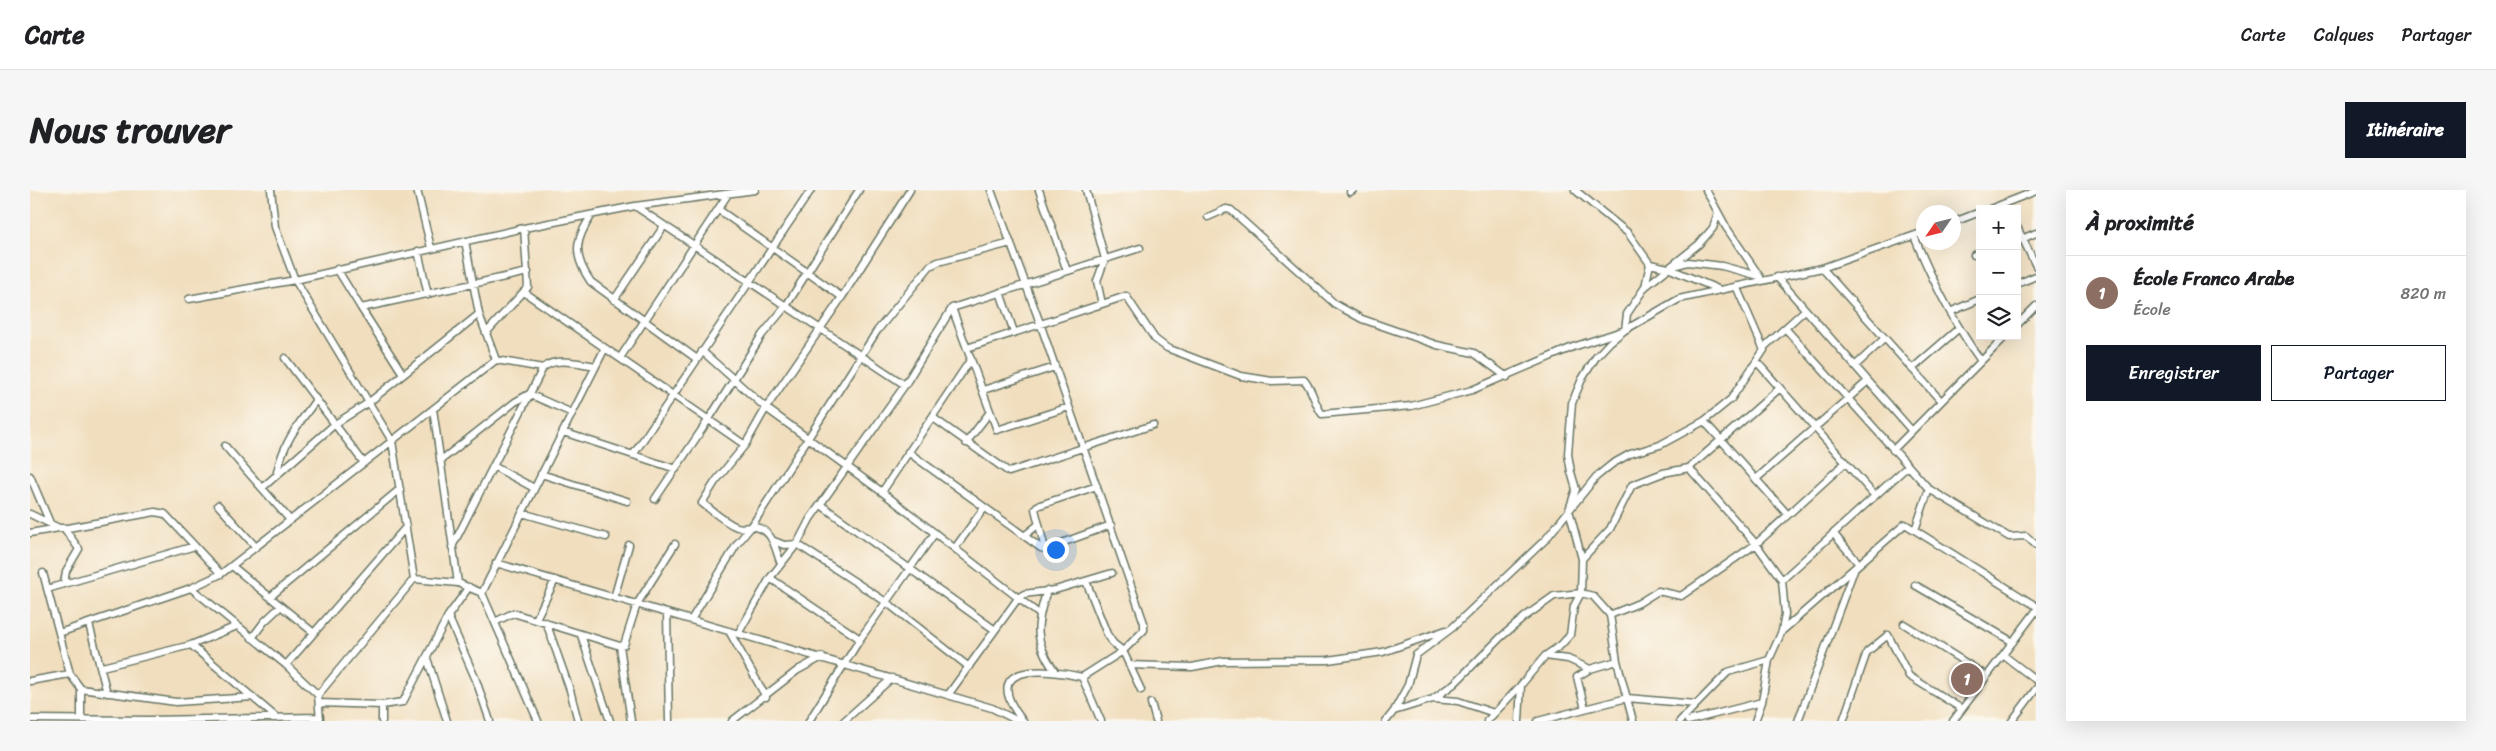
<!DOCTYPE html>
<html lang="fr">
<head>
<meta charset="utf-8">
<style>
	body { margin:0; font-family:Sriracha,sans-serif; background:#f6f6f6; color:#202124 }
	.controls { position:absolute; right:15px; top:15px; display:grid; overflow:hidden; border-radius:0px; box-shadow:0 5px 20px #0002 }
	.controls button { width:45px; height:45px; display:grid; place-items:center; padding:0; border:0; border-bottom:1px solid #e0e0e0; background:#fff; color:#202124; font:25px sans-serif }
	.compass { position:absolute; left:1886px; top:15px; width:45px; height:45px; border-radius:50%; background:#fff; box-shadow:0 5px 20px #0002; rotate:235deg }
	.you { position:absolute; left:1025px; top:359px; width:18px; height:18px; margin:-12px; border:4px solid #fff; border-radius:50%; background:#1a73e8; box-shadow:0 0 0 8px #1a73e833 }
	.badge { display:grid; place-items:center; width:32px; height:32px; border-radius:50%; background:#111827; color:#fff; font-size:16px; font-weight:700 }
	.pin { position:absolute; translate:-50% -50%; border:2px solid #fff; box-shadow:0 1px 5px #0006 }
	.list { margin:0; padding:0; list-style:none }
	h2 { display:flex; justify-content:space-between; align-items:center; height:65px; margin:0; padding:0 20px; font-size:21px }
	h2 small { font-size:16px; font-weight:400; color:#757577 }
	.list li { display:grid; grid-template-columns:32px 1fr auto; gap:15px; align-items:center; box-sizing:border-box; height:75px; padding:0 20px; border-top:1px solid #e0e0e0 }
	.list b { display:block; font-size:19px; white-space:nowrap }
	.list p { margin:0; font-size:16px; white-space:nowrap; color:#757577 }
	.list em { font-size:16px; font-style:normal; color:#757577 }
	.actions { display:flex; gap:10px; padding:15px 20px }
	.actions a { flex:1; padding:11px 0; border:1px solid #111827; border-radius:0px; text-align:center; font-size:18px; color:#111827 }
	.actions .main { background:#111827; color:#fff }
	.icon { flex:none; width:28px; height:28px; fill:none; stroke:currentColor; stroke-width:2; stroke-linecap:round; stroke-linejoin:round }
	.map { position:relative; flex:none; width:2006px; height:531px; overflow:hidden; border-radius:0px }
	header { display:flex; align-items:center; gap:30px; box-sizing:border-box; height:70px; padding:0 25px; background:#fff; border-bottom:1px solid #e0e0e0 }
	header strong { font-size:24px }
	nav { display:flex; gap:28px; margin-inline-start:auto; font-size:18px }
	.intro { display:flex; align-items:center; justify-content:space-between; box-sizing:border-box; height:120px; padding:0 30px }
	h1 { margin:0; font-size:35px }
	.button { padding:12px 22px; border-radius:0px; background:#111827; color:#fff; font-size:18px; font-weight:700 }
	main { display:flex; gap:30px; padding:0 30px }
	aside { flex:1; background:#fff; border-radius:0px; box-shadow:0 5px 20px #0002 }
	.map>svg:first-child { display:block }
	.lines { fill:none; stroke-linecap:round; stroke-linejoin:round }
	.minor-casing { stroke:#687564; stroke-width:9 }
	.minor { stroke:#fff; stroke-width:6 }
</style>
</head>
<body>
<header>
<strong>Carte</strong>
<nav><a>Carte</a><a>Calques</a><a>Partager</a></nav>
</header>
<div class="intro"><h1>Nous trouver</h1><a class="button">Itinéraire</a></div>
<main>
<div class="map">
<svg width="2006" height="531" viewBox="0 0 2006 531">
	<rect width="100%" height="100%" fill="#fbf7ec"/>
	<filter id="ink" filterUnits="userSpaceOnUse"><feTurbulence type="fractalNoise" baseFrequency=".02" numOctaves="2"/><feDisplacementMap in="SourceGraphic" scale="10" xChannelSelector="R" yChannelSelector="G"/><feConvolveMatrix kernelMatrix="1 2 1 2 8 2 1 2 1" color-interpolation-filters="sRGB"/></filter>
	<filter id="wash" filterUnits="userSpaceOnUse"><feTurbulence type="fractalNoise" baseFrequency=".0096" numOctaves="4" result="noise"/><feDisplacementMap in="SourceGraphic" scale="20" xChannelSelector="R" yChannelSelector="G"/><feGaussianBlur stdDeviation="1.12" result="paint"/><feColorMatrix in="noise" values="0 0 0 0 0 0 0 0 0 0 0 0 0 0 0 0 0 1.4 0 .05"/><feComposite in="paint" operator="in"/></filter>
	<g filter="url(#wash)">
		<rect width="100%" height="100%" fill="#f1debe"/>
	</g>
	<g filter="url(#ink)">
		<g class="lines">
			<g class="minor-casing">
				<path id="minor" d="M241,0L245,37L265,90L362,251L384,389L288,505
					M387,0L401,58
					M961,0L1010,133L1114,433V440L1093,461L1052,487C1014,478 947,473 993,531
					M1009,0L1037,81
					M1545,0L1598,43L1620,74L1615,97L1597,124L1595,140L1580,152L1566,167L1552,189L1542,213L1538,264L1541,282L1546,299L1539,320L1552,369
					M1676,0L1696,37L1730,87
					M1320,2L1323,0
					M605,16L875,195
					M1960,19L2006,1
					M689,20L812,107
					M562,25C544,51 543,66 561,92L667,169
					M1178,27L1196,19L1201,20L1305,114L1332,129L1407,155L1444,163L1477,187
					M1924,32L1950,22
					M1987,37L2006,76
					M1884,46C1902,90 1923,132 1951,171
					M435,51L449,124L466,170
					M1987,51L2006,43
					M388,61L398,105
					M1944,65L1950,63
					M1620,74L1638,78L1658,72L1692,76L1729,86
					M1638,78L1690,100
					M1792,78L1911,211
					M307,79L331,118L498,82
					M1747,87L1882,241
					M1987,94L2006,86
					M1615,97L1669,54L1683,38L1688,23
					M494,102L715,255
					M970,102L984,142
					M159,109L265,90L494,38L605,16L725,0
					M584,110L634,36
					M1072,114L1096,106L1125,149L1137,158L1211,186L1242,191L1274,190C1283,200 1284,213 1292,224L1381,216L1442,200L1543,157L1595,140L1649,109L1792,78L1894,42
					M331,118L373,184
					M1920,122L1950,109
					M1987,135L2006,116
					M1755,138L1899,299L1979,347L1996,346L2006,355
					M456,143L498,97L494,38
					M937,158L1072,114L1067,91L1075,69L1056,0
					M1733,158L1775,120
					M672,161L736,218L812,107L880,0
					M255,168L334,273
					M590,168L698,4
					M1727,172L1845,306
					M1825,176L1855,148
					M1882,179L1928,139
					M953,200L1025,177
					M1039,217L967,240L922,118L1110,58
					M403,219L428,393
					M902,227L979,282L1123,235
					M1674,231L1758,325
					M533,242L646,279
					M936,253L960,222
					M195,256L260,330
					M1863,260L1976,146
					M878,262L1011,358L1015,359L1081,335
					M603,265L781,0
					M410,271L485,212L499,204L542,223
					M463,276L504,298
					M247,282C253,253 269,233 286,210
					M511,284L597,311
					M0,286L20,333
					M1726,289L1838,191
					M232,298L305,234L338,213L449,124
					M852,302L941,169
					M625,309L679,229L732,145L756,116L829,0
					M188,315L226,357
					M791,315L965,440
					M492,323L576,347
					M0,324L29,338H38L125,322L135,324L191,384
					M34,338L49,359L36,381L34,394
					M1885,340L1899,299
					M0,343L29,338
					M1803,343L1829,374
					M994,346L1009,334
					M744,351L754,355L767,354L856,412L939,477
					M422,357L513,178C526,166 550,174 566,176
					M925,358L954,318
					M1015,359L1005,319L1007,316L1067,296
					M466,373L962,518L988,531
					M751,374C745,360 744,341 726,337C720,336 714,339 707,337C694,332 683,321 672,313L685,292L715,255L736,218L852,302L1009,424
					M202,376L284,443
					M13,383L40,484L51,499V529
					M740,388L830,449L779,531
					M384,389L428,393L452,403L508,531
					M1752,390L1878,276
					M1056,391L1077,444L1083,453L1093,461L1111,500
					M1885,395L1983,452
					M161,398L256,475L288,505L290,531
					M17,399L165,356
					M1017,400C1006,434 1003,450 1024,480
					M452,403L575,158
					M240,407L370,299
					M584,408L599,355
					M637,423L639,531
					M1580,425L1609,413L1628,401L1651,406L1726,354L1815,273
					M418,426L446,490L460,531
					M506,429L525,390
					M661,430L707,354L721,337L847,141L900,76L908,72L981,53
					M465,432L483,423L590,456L594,455L607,414L645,354
					M516,432L540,500L548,531
					M59,434L77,503
					M1874,434L1957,486
					M699,441L736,507
					M1752,441L1875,334L2006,416
					M29,443L161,398L191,384L466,170L513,178
					M708,444L740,388L767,354L780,329L875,195L922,118
					M551,445L580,531
					M222,448L234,432L251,416
					M830,449L905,343
					M161,455L247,528
					M590,456L601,531
					M1973,465L2006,490
					M1515,466L1538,469L1560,479L1587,471
					M397,468L417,531
					M256,475L376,337
					M1099,475L1162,477L1193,471L1298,470L1353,462L1416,440
					M72,477L161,455L207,436
					M1052,487L1071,531
					M0,491L40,484
					M51,499L146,512L223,507
					M918,505L989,407L994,404L1025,400L1082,383
					M1403,509L1428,511L1464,523
					M289,513L352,515L373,512L418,426L439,397
					M1121,513L1126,531
					M1555,519L1547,487L1560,479
					M1364,521L1378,495L1386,465L1422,438L1516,349L1566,287L1582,274L1600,264L1630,255L1674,231L1701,209L1734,160L1706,96
					M0,529L120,530L290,527
					M352,531V515
					M702,531L768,480L792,467
					M814,531L862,488
					M1356,531L1364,521L1403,509L1425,493L1471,447L1496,426L1524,406L1551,403L1563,406L1580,425L1587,471L1603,531
					M1457,531L1491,495
					M1489,531L1491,495L1515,466L1531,455L1540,445L1544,416L1551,403L1552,369L1580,339L1602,295L1633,283L1659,278
					M1508,531L1597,508L1666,514
					M1650,531L1698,482L1739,470
					M1658,531L1732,512
					M1725,531L1732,512L1739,470L1752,441L1755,424L1752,390L1726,354L1659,278L1750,198
					M1768,531L1824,380
					M1813,531L1837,462L1858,445L1879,486L1932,519
					M1923,531L2006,421
					M1982,531L2006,499"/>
			</g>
			<use href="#minor" class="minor"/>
		</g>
	</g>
</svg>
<div class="controls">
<button>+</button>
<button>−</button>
<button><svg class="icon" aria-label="layers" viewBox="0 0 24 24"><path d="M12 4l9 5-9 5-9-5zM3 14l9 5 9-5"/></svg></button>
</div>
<svg class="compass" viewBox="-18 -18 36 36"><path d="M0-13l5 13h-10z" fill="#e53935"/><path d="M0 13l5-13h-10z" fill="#757577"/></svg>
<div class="you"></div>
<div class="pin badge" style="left:1937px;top:489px;background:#8d6e63">1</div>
</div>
<aside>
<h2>À proximité<small></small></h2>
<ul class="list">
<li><span class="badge" style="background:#8d6e63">1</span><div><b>École Franco Arabe</b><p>École</p></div><em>820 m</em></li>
</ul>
<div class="actions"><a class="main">Enregistrer</a><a>Partager</a></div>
</aside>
</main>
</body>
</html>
